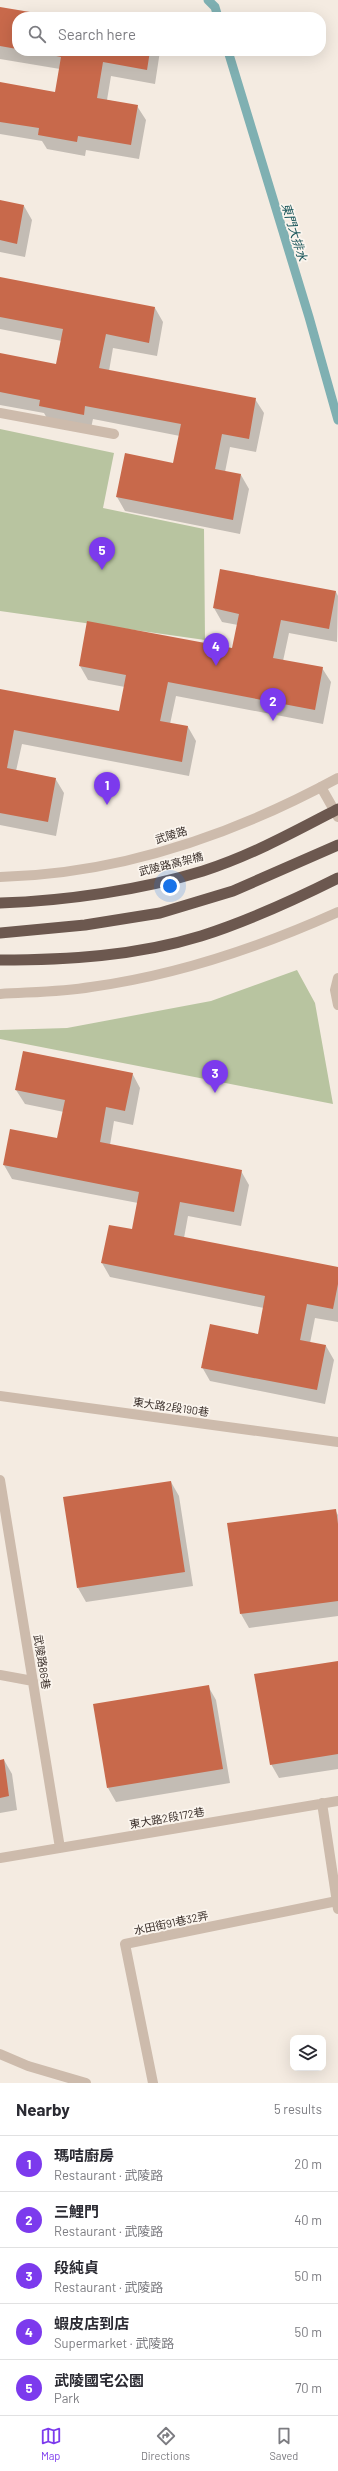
<!DOCTYPE html>
<html lang="en">
<head>
<meta charset="utf-8">
<style>
	body { margin:0; font-family:Barlow,"Noto Sans TC",sans-serif; background:#f2f2f3; color:#2b2b33 }
	.controls { position:absolute; right:12px; bottom:12px; display:grid; overflow:hidden; border-radius:8px; box-shadow:0 4px 16px #0002 }
	.controls button { width:36px; height:36px; display:grid; place-items:center; padding:0; border:0; border-bottom:1px solid #e1e1e2; background:#fff; color:#2b2b33; font:20px sans-serif }
	.you { position:absolute; left:170px; top:886px; width:14px; height:14px; margin:-10px; border:3px solid #fff; border-radius:50%; background:#1a73e8; box-shadow:0 0 0 6px #1a73e833 }
	.badge { display:grid; place-items:center; width:26px; height:26px; border-radius:50%; background:#7c3aed; color:#fff; font-size:13px; font-weight:700 }
	.pin { position:absolute; translate:-50% -33px; filter:drop-shadow(0 1px 2px #0008) }
	.pin::after { content:''; position:absolute; top:21px; width:14px; height:12px; background:inherit; clip-path:polygon(0 0,100% 0,50% 100%) }
	.list { margin:0; padding:0; list-style:none }
	h2 { display:flex; justify-content:space-between; align-items:center; height:52px; margin:0; padding:0 16px; font-size:17px }
	h2 small { font-size:13px; font-weight:400; color:#7c7c81 }
	.list li { display:grid; grid-template-columns:26px 1fr auto; gap:12px; align-items:center; box-sizing:border-box; height:56px; padding:0 16px; border-top:1px solid #e1e1e2 }
	.list b { display:block; font-size:15px; white-space:nowrap }
	.list p { margin:0; font-size:13px; white-space:nowrap; color:#7c7c81 }
	.list em { font-size:13px; font-style:normal; color:#7c7c81 }
	.icon { flex:none; width:22px; height:22px; fill:none; stroke:currentColor; stroke-width:2; stroke-linecap:round; stroke-linejoin:round }
	.map { position:relative; flex:none; width:338px; height:2083px; overflow:hidden }
	.search { position:absolute; background:#fff; box-shadow:0 4px 16px #0002; left:12px; right:12px; top:12px; height:44px; display:flex; align-items:center; gap:10px; box-sizing:border-box; padding:0 14px; border-radius:16px; color:#7c7c81; font-size:15px }
	.sheet { height:332px; background:#fff }
	nav { display:flex; justify-content:space-around; align-items:center; box-sizing:border-box; height:56px; border-top:1px solid #e1e1e2; background:#fff; font-size:11px; color:#7c7c81 }
	nav a { display:grid; justify-items:center; gap:2px }
	nav .on { color:#7c3aed }
	.map>svg:first-child { display:block }
	.green { fill:#b8c4a0 }
	.shadow { fill:#0003 }
	.lines { fill:none; stroke-linecap:round; stroke-linejoin:round }
	.stream { stroke:#7fb0b2; stroke-width:9 }
	.building { fill:#c8694b }
	.service { stroke:#cdbbac; stroke-width:10 }
	.minor { stroke:#cdbbac; stroke-width:10 }
	.tertiary { stroke:#cdbbac; stroke-width:10 }
	.trunk { stroke:#6c584f; stroke-width:11 }
	.trunk-bridge { stroke:#6c584f; stroke-width:11 }
	.labels { text-anchor:middle; stroke-width:3.5; stroke-linejoin:round; paint-order:stroke }
	.street-label { font-size:11px; fill:#3b302b; stroke:#fbf5ee }
	.water-label { font-size:12px; font-style:italic; fill:#1f5a5e; stroke:#fbf5ee }
</style>
</head>
<body>
<div class="map">
<svg width="338" height="2083" viewBox="0 0 338 2083">
	<rect width="100%" height="100%" fill="#f4ebe1"/>
	<path class="green" d="M0,429L114,453L103,508L204,529L205,640L0,611Z
		M297,970L315,1003L333,1104L0,1039V1030L67,1028L211,1001Z"/>
	<path class="shadow" d="M0,8L54,17H17V51H160L155,84L111,76L107,100L137,106L146,120L139,159L86,150L85,156L47,149L42,141L0,134V83L56,93L60,69L0,59Z
		M0,201L24,206L32,220L25,257L0,252Z
		M0,278L155,308L163,322L157,356L113,348L109,371L255,399L264,413L256,452L230,447L225,472L241,475L249,489L240,534L125,511L117,497L174,464L180,436L93,419L91,428L48,420L44,413L0,405V354L57,365L62,341L0,329Z
		M336,592L338,596L337,642L289,633L283,661L322,668L331,682L323,724L176,696L170,724L188,727L196,741L189,776L22,744L16,771L55,778L64,793L56,836L0,825V690L120,713L125,687L88,680L80,666L233,649L238,625L222,622L214,608Z
		M132,1073L140,1088L133,1125L114,1121L110,1145L241,1171L249,1185L241,1226L188,1216L184,1238L338,1268V1322L315,1318L310,1343L326,1346L334,1360L325,1404L210,1381L202,1367L259,1335L264,1308L110,1277L102,1263L110,1226L133,1231L138,1203L12,1179L4,1165L58,1139L64,1112L25,1104L16,1090Z
		M171,1482L179,1496L193,1586L86,1602L78,1588Z
		M335,1510L338,1515V1616L249,1628L241,1614Z
		M338,1662V1769L279,1778L271,1764Z
		M208,1686L216,1700L230,1783L116,1802L108,1788Z
		M4,1760L12,1774L17,1810L0,1813V1761Z"/>
	<g class="lines">
		<path class="stream" d="M208,0L215,7L218,17
			M228,51L309,317L338,420"/>
	</g>
	<path class="building" d="M0,7L54,16V17H17V49L0,46Z
		M32,51H150L147,70L103,62L97,98L138,105L131,145L78,136L77,142L38,135L39,128L0,122V82L55,92L61,57Z
		M0,200L24,205L17,244L0,240Z
		M0,277L155,307L149,343L106,334L99,368L256,398L249,439L222,434L215,469L241,474L233,520L116,497L125,453L173,463L181,424L85,406L84,415L39,406L40,400L0,392V353L56,364L63,329L0,317Z
		M220,569L336,591L329,629L281,620L273,658L323,667L315,710L168,682L160,721L188,726L182,762L14,730L7,768L56,778L48,822L0,813V689L119,711L126,675L79,666L87,621L232,648L239,614L213,608Z
		M23,1051L133,1073L125,1111L106,1107L100,1142L242,1170L234,1212L180,1202L174,1235L338,1267V1284L333,1309L307,1304L300,1340L326,1345L317,1390L201,1368L210,1324L258,1334L265,1296L101,1263L109,1225L132,1229L139,1192L3,1165L10,1129L57,1138L65,1100L15,1090Z
		M171,1481L185,1572L77,1588L63,1497Z
		M336,1509L338,1524V1601L240,1614L227,1523Z
		M338,1661V1754L270,1765L254,1674Z
		M209,1685L223,1769L107,1788L93,1704Z
		M4,1759L9,1796L0,1798V1760Z"/>
	<g class="lines">
		<path class="service" d="M0,413L114,434
			M338,978L335,990L338,1005
			M0,1396L338,1442
			M0,1480L60,1848
			M0,1675L33,1681
			M322,1803L338,1909
			M0,1858L338,1801
			M0,2054L28,2066L86,2083
			M153,2083L125,1944L337,1901"/>
		<path class="minor" d="M321,787L338,817"/>
		<path class="tertiary" d="M0,877C119,874 235,834 338,778
			M0,994C30,992 61,992 91,987C178,975 258,948 338,912"/>
		<path class="trunk" d="M0,933L85,925L160,913L233,891L338,845
			M0,960C67,960 136,956 201,936C248,921 294,900 338,878"/>
		<path class="trunk-bridge" d="M0,903C65,901 141,890 203,871C250,856 294,832 338,809"/>
	</g>
	<g class="labels">
		<g class="street-label">
			<text transform="translate(171 835) rotate(-17)" y="4">武陵路</text>
			<text transform="translate(171 864) rotate(-14)" y="4">武陵路高架橋</text>
			<text transform="translate(171 1407) rotate(8)" y="4">東大路2段190巷</text>
			<text transform="translate(42 1662) rotate(81)" y="4">武陵路86巷</text>
			<text transform="translate(167 1818) rotate(-10)" y="4">東大路2段172巷</text>
			<text transform="translate(171 1923) rotate(-12)" y="4">水田街91巷32弄</text>
		</g>
		<g class="water-label">
			<text transform="translate(294 232) rotate(73)" y="4">東門大排水</text>
		</g>
	</g>
</svg>
<div class="controls">
<button><svg class="icon" aria-label="layers" viewBox="0 0 24 24"><path d="M12 4l9 5-9 5-9-5zM3 14l9 5 9-5"/></svg></button>
</div>
<div class="you"></div>
<div class="pin badge" style="left:107px;top:805px">1</div>
<div class="pin badge" style="left:273px;top:721px">2</div>
<div class="pin badge" style="left:215px;top:1093px">3</div>
<div class="pin badge" style="left:216px;top:666px">4</div>
<div class="pin badge" style="left:102px;top:570px">5</div>
<div class="search"><svg class="icon" aria-label="search" viewBox="0 0 24 24"><circle cx="10" cy="10" r="6"/><path d="M15 15l6 6"/></svg>Search here</div>
</div>
<section class="sheet">
<h2>Nearby<small>5 results</small></h2>
<ul class="list">
<li><span class="badge">1</span><div><b>瑪咭廚房</b><p>Restaurant · 武陵路</p></div><em>20 m</em></li>
<li><span class="badge">2</span><div><b>三鯉門</b><p>Restaurant · 武陵路</p></div><em>40 m</em></li>
<li><span class="badge">3</span><div><b>段純貞</b><p>Restaurant · 武陵路</p></div><em>50 m</em></li>
<li><span class="badge">4</span><div><b>蝦皮店到店</b><p>Supermarket · 武陵路</p></div><em>50 m</em></li>
<li><span class="badge">5</span><div><b>武陵國宅公園</b><p>Park</p></div><em>70 m</em></li>
</ul>
</section>
<nav>
<a class="on"><svg class="icon" aria-label="map" viewBox="0 0 24 24"><path d="M3 6l6-2 6 2 6-2v14l-6 2-6-2-6 2zM9 4v14M15 6v14"/></svg>Map</a>
<a><svg class="icon" aria-label="directions" viewBox="0 0 24 24"><path d="M12 3l9 9-9 9-9-9zM9 14v-3h6M13 9l2 2-2 2"/></svg>Directions</a>
<a><svg class="icon" aria-label="saved" viewBox="0 0 24 24"><path d="M7 4h10v16l-5-4-5 4z"/></svg>Saved</a>
</nav>
</body>
</html>
